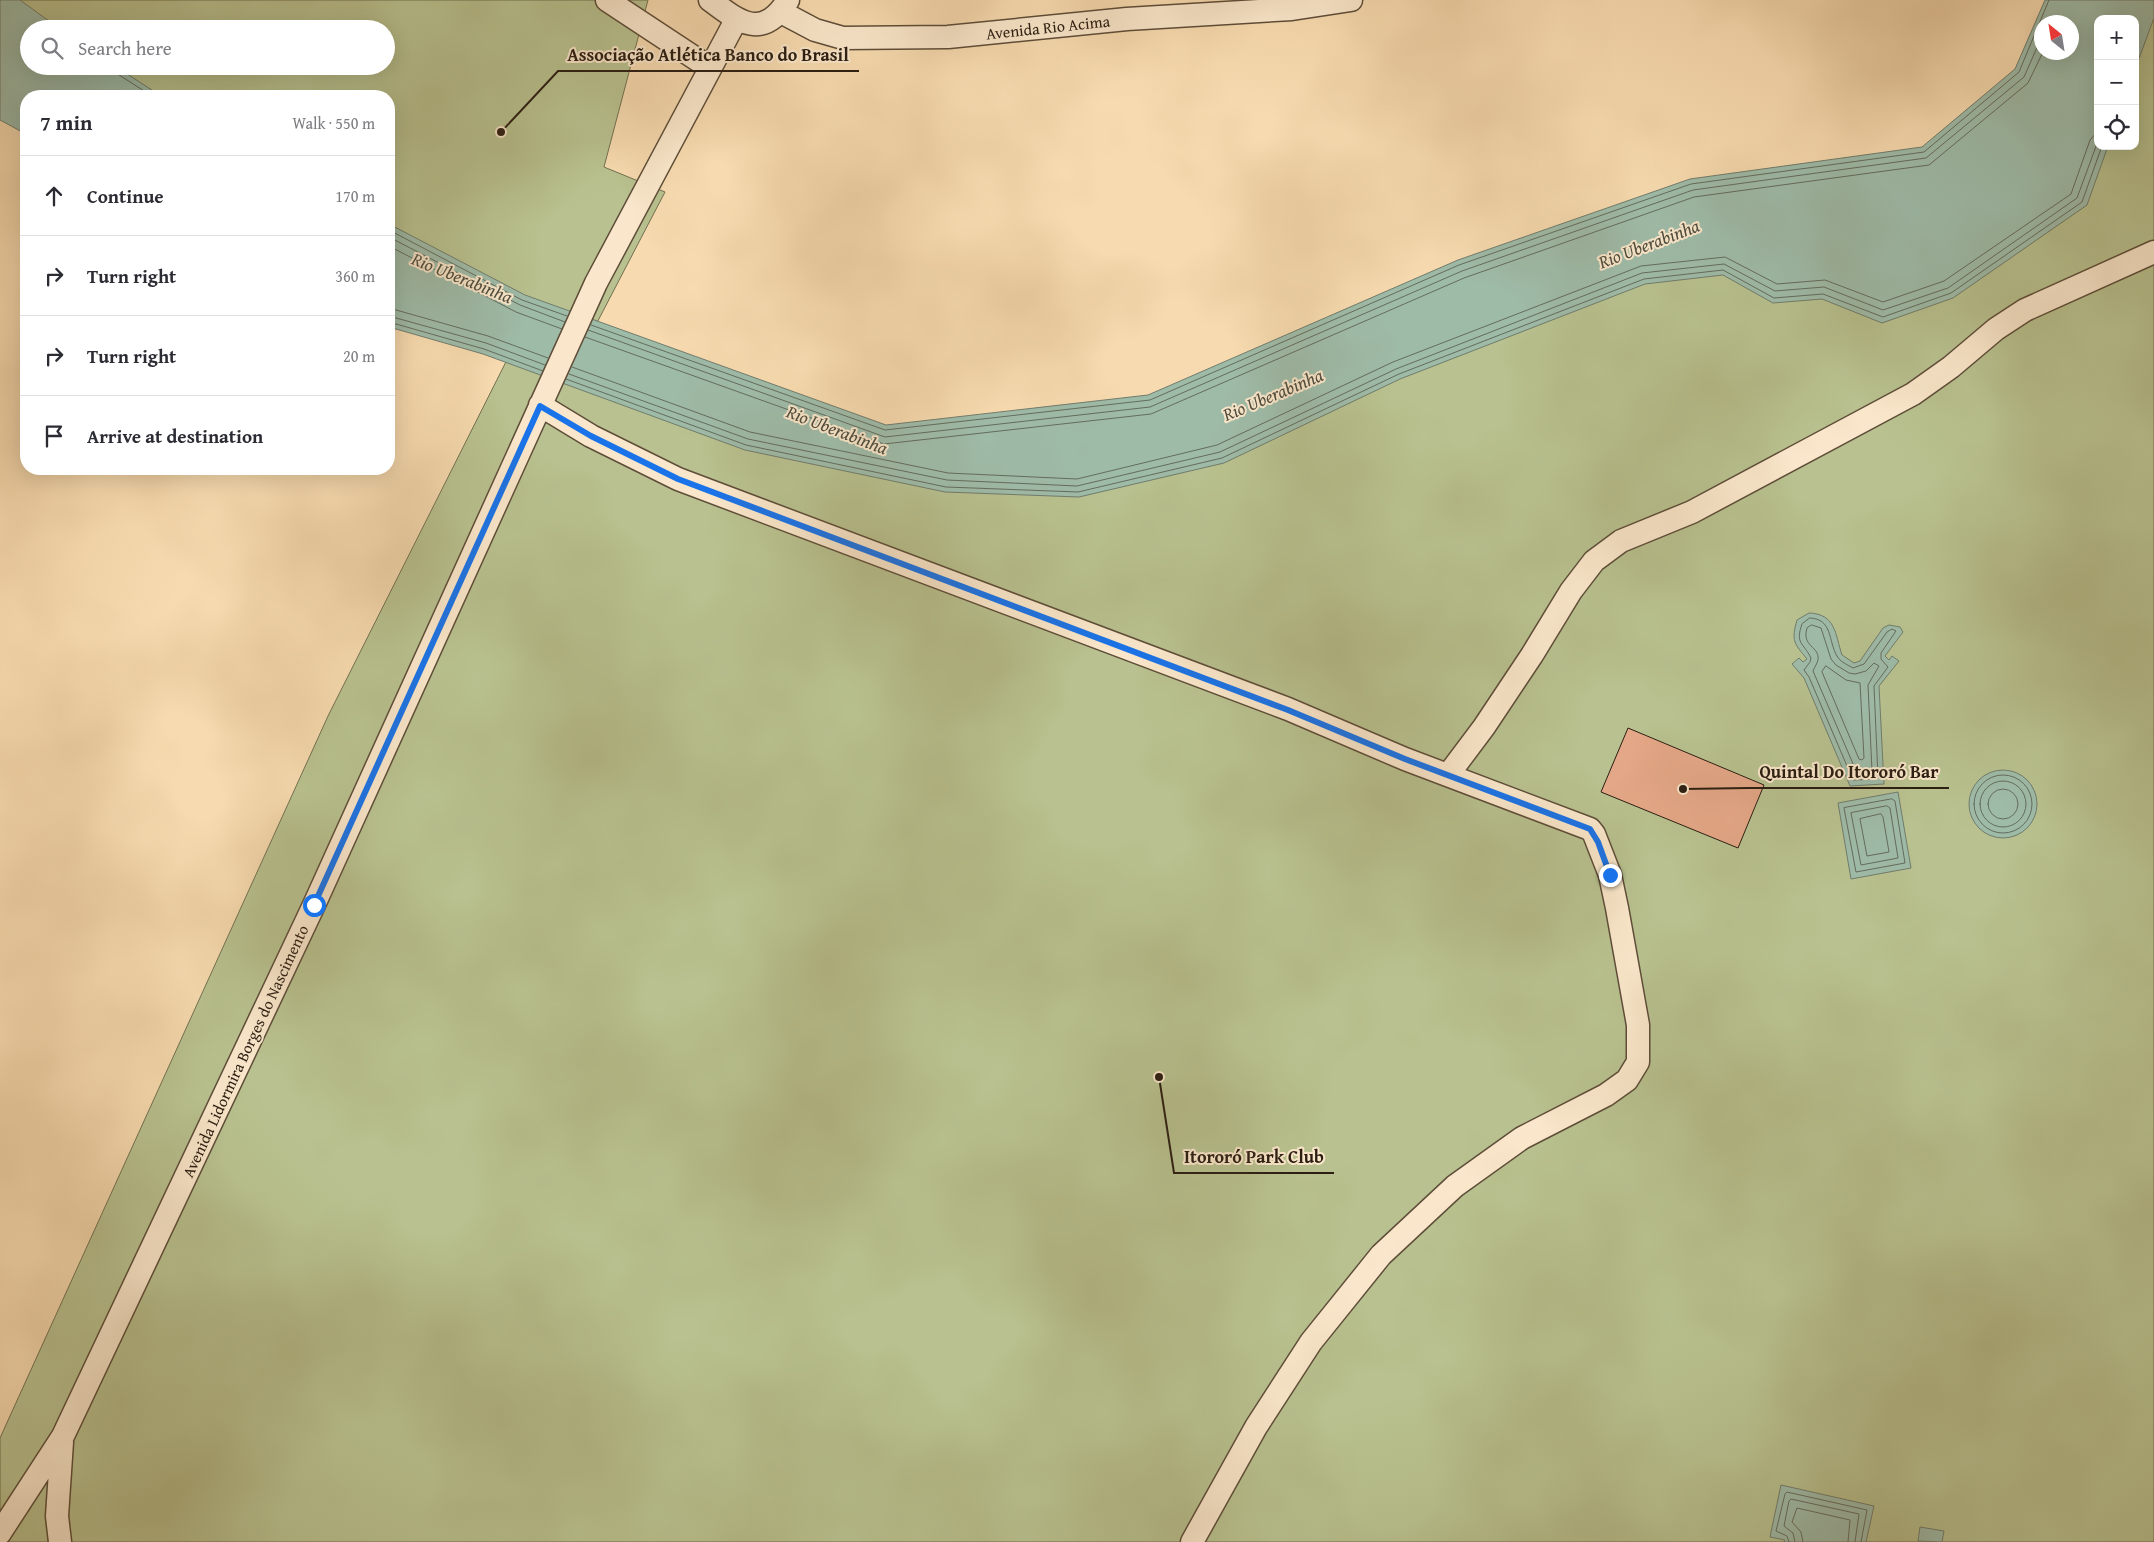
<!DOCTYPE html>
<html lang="en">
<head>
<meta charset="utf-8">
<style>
	body { margin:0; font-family:"Gentium Book Plus",serif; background:#f2f2f3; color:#2b2b33 }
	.controls { position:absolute; right:15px; top:15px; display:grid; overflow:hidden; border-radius:10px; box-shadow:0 5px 20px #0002 }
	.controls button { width:45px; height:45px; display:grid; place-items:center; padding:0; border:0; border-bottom:1px solid #e1e1e2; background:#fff; color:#2b2b33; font:25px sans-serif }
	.compass { position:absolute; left:2034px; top:15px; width:45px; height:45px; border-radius:50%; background:#fff; box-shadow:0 5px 20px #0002; rotate:330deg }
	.stop { position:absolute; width:15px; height:15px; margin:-11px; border:4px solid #1a73e8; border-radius:50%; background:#fff }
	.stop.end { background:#1a73e8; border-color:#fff; box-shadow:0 1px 5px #0008 }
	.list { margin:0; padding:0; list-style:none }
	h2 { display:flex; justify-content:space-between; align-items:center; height:65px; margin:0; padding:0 20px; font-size:21px }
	h2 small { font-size:16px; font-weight:400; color:#7c7c81 }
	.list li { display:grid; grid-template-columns:32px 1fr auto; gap:15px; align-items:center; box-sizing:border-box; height:80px; padding:0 20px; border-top:1px solid #e1e1e2 }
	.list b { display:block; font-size:19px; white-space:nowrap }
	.list em { font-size:16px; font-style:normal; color:#7c7c81 }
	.icon { flex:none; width:28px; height:28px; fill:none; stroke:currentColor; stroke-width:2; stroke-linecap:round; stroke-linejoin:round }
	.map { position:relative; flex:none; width:2154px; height:1542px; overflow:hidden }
	.search { position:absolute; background:#fff; box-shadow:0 5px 20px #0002; left:20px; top:20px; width:375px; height:55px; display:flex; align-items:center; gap:12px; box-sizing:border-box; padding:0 18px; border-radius:28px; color:#7c7c81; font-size:19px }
	.panel { position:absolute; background:#fff; box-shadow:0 5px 20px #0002; left:20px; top:90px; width:375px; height:385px; border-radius:20px }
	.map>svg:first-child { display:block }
	.green { fill:#b8c18f; stroke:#727050 }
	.water { fill:#9ebba8; stroke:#707c6c; fill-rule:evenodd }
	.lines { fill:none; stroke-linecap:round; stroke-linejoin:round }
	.shore { stroke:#646c5d; stroke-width:1 }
	.building { fill:#e4a787; stroke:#2b1e12 }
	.minor-casing { stroke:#5e4d39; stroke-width:25 }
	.minor { stroke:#fae7cb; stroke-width:22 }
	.route { stroke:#1a73e8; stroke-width:6 }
	.labels { text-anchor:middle; stroke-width:4; stroke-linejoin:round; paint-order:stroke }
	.street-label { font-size:16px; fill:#2b1e12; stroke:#fae7cb }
	.water-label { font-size:18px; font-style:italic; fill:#4e4d3f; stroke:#fae7cb }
	.leader { fill:none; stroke:#2b1e12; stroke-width:2 }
	.callout-dot { fill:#2b1e12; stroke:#fae7cb; stroke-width:2 }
	.callout-label { font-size:18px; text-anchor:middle; font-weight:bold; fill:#2b1e12; stroke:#fae7cb; stroke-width:4; stroke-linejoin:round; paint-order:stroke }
</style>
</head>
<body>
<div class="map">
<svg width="2154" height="1542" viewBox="0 0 2154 1542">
	<rect width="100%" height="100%" fill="#f7daaf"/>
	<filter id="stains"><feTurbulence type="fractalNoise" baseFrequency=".004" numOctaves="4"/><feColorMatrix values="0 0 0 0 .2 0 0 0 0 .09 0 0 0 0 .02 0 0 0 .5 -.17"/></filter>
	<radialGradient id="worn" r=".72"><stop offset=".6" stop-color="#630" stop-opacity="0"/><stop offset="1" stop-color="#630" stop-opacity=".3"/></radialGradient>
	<path class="green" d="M0,0H648L604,167L665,192L589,338L901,464L1479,325L2098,146H2135V19L2154,0V1542H0V1438L328,716L530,314L389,252V96H93L45,66H386V29H29Z"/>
	<path class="water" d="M0,0H20L60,29H29V66H115L161,96H26V134L0,120Z
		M2045,0H2154V18L2135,69V19H2098V146H2108L2087,205L1953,298L1882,323L1822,299L1773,303L1723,275L1645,284L1400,379L1224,463L1079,497L945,492L745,450L483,354L389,327V224L525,295L886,425L1148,395L1458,260L1690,179L1922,147L2015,69ZM2042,22H2072V52H2042Z
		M1809,613C1836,614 1835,634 1842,655L1854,663L1860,661L1883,628L1889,625L1900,627L1903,632L1885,656L1889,660L1892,656L1899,661L1879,686L1884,784L1850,786L1804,678L1792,664L1799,658L1803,662L1807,659C1794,643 1791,641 1797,620Z
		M1969 804a34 34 0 1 1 68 0a34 34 0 1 1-68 0Z
		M1898,792L1911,868L1851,879L1838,803Z
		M1781,1485L1874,1506L1866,1542H1784L1785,1540L1770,1537Z
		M1920,1527L1944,1531L1942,1542L1918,1541Z"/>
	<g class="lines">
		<path class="shore" d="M113,66L116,73L152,96
			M389,230L522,300L567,316
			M389,237L520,305L565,322
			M389,246L516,312L562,329
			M389,308L488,336L548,358
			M389,316L486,343L545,365
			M389,322L484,349L543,371
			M591,325L885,430L1150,400L1459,265L1691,184L1924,152L2019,72L2049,0
			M588,330L885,437L1150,407L1462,271L1693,190L1926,158L2024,77L2042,36
			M585,337L884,444L1151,414L1464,278L1694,197L1929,165L2028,83L2043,52
			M572,367L750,432L948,473L1077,479L1217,445L1393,362L1641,266L1725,257L1777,284L1825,280L1883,302L1944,281L2071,194L2090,140L2098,131
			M569,374L748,439L947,480L1077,486L1220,452L1396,369L1642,273L1724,264L1775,291L1824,287L1883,310L1948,288L2077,198L2098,141
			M566,379L746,445L946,487L1078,492L1222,458L1399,374L1644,279L1723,270L1774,298L1823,294L1883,317L1951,293L2082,202L2102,146
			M1810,618C1833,619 1828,641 1837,656C1840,662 1848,665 1853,668L1864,664L1887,632L1892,629L1896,631L1881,653V659L1888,667L1874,686L1878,777L1877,779L1853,780L1809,677L1804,670L1810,662L1811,658C1803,642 1795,644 1802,624Z
			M1812,625L1821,628L1831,659L1836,665L1849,673L1855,674L1866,671L1874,663L1879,666L1868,685L1872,771L1870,773H1857L1813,671C1814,668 1817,664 1818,660C1820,646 1801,647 1807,628Z
			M1826,666L1846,680L1860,683L1864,758L1862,760L1859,759L1822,672Z
			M1974 804a29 29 0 1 1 58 0a29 29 0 1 1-58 0Z
			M1980 804a23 23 0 1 1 46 0a23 23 0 1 1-46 0Z
			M1988 804a15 15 0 1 1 30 0a15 15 0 1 1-30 0Z
			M1892,799L1895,801L1905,863L1856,872L1844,808Z
			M1887,806L1890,808L1898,858L1861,865L1851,813Z
			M1881,814L1883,817L1889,852L1867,856L1860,819Z
			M1789,1542L1787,1536L1776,1531L1785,1494L1787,1492L1867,1510L1861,1542
			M1795,1542L1793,1533L1784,1526L1789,1501L1791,1499L1859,1514L1855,1542
			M1803,1542L1801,1532L1792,1522L1797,1508L1850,1520L1848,1542"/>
	</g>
	<path class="building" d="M1628,728L1764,785L1738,848L1601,792Z"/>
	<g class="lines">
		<g class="minor-casing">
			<path id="minor" d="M607,0L710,68
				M710,0C739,22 763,41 788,0
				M781,12L815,30L843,38L948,37L1127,19L1292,9L1351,0
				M540,405L591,436L678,479L1288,709L1405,759L1590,829L1594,834L1610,875L1617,908L1638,1025V1062L1627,1080L1606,1095L1522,1138L1455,1186L1381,1255L1311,1342L1256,1427L1192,1542
				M1448,775L1484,727L1532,655L1571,591L1594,561L1621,541L1692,512L1913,394L1951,367L1996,329L2025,310L2154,252
				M0,1533L63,1436L314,905L596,283L736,20
				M60,1542L57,1516L62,1442"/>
		</g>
		<use href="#minor" class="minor"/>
	</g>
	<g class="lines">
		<path class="route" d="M314,905L540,406L591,436L678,479L1288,710L1405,759L1590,829L1598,842L1610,875"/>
	</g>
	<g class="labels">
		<g class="street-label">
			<text transform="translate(1048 27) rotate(-6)" y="6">Avenida Rio Acima</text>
			<text transform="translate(245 1051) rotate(-65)" y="6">Avenida Lidormira Borges do Nascimento</text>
		</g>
		<g class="water-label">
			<text transform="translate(1649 244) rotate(-21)" y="6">Rio Uberabinha</text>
			<text transform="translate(462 278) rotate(22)" y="6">Rio Uberabinha</text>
			<text transform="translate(1273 395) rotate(-23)" y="6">Rio Uberabinha</text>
			<text transform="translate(837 430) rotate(21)" y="6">Rio Uberabinha</text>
		</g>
	</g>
	<path class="leader" d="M501 132L558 71H859M1683 789L1749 788H1949M1159 1077L1174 1173H1334"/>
	<g class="callout-dot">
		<circle cx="501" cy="132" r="5"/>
		<circle cx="1683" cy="789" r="5"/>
		<circle cx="1159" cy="1077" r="5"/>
	</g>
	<g class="callout-label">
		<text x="708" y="61">Associação Atlética Banco do Brasil</text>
		<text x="1849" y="778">Quintal Do Itororó Bar</text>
		<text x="1254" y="1163">Itororó Park Club</text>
	</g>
	<rect width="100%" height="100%" filter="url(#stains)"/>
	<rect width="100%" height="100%" fill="url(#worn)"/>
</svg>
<div class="controls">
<button>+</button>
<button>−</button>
<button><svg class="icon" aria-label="locate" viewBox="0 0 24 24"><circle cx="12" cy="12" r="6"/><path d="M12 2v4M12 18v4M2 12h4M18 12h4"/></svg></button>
</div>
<svg class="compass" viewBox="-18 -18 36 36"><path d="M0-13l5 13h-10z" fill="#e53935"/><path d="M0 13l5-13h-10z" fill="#7c7c81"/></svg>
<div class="stop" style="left:314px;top:905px"></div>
<div class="stop end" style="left:1610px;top:875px"></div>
<div class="search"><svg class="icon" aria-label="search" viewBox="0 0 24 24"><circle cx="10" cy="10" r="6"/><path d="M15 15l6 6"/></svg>Search here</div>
<section class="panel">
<h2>7 min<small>Walk · 550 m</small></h2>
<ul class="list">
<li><svg class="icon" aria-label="ahead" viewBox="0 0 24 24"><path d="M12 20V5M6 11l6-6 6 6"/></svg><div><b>Continue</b></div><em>170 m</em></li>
<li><svg class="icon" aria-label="right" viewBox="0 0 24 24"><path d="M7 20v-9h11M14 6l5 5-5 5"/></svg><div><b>Turn right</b></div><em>360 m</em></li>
<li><svg class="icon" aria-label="right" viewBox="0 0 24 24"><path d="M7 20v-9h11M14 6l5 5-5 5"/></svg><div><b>Turn right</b></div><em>20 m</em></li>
<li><svg class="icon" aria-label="arrive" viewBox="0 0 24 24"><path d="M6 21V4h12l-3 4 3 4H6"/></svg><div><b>Arrive at destination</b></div></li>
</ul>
</section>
</div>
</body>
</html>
